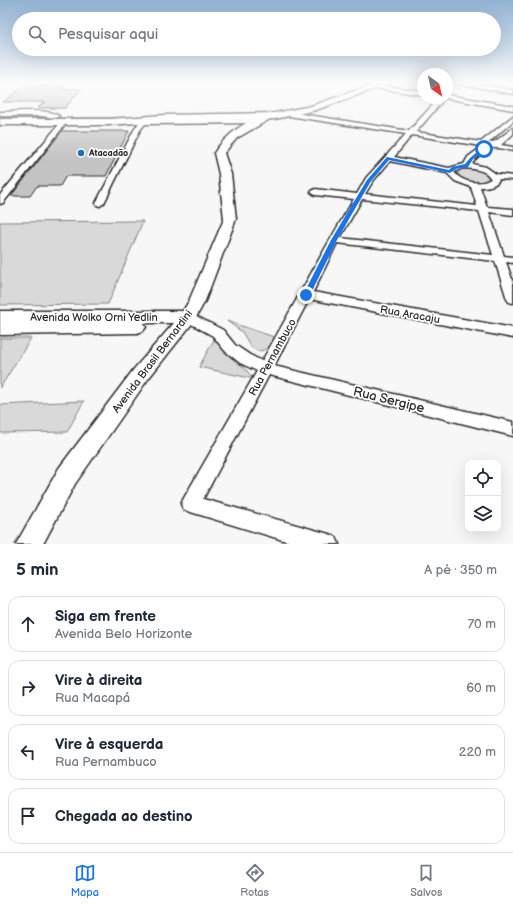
<!DOCTYPE html>
<html lang="pt">
<head>
<meta charset="utf-8">
<style>
	body { margin:0; font-family:"Balsamiq Sans",sans-serif; background:#f2f2f3; color:#1f2937 }
	.controls { position:absolute; right:12px; bottom:12px; display:grid; overflow:hidden; border-radius:8px; box-shadow:0 4px 16px #0002 }
	.controls button { width:36px; height:36px; display:grid; place-items:center; padding:0; border:0; border-bottom:1px solid #e0e1e3; background:#fff; color:#1f2937; font:20px sans-serif }
	.compass { position:absolute; left:417px; top:68px; width:36px; height:36px; border-radius:50%; background:#fff; box-shadow:0 4px 16px #0002; rotate:146deg }
	.stop { position:absolute; width:12px; height:12px; margin:-9px; border:3px solid #1a73e8; border-radius:50%; background:#fff }
	.stop.end { background:#1a73e8; border-color:#fff; box-shadow:0 1px 4px #0008 }
	.list { margin:0; padding:0; list-style:none }
	h2 { display:flex; justify-content:space-between; align-items:center; height:52px; margin:0; padding:0 16px; font-size:17px }
	h2 small { font-size:13px; font-weight:400; color:#747a83 }
	.list li { display:grid; grid-template-columns:26px 1fr auto; gap:12px; align-items:center; box-sizing:border-box; height:56px; margin:0 8px 8px; padding:0 8px; border:1px solid #e0e1e3; border-radius:12px }
	.list b { display:block; font-size:15px; white-space:nowrap }
	.list p { margin:0; font-size:13px; white-space:nowrap; color:#747a83 }
	.list em { font-size:13px; font-style:normal; color:#747a83 }
	.icon { flex:none; width:22px; height:22px; fill:none; stroke:currentColor; stroke-width:2; stroke-linecap:round; stroke-linejoin:round }
	.map { position:relative; flex:none; width:513px; height:544px; overflow:hidden }
	.search { position:absolute; background:#fff; box-shadow:0 4px 16px #0002; left:12px; right:12px; top:12px; height:44px; display:flex; align-items:center; gap:10px; box-sizing:border-box; padding:0 14px; border-radius:22px; color:#747a83; font-size:15px }
	.sheet { height:308px; background:#fff }
	nav { display:flex; justify-content:space-around; align-items:center; box-sizing:border-box; height:56px; border-top:1px solid #e0e1e3; background:#fff; font-size:11px; color:#747a83 }
	nav a { display:grid; justify-items:center; gap:2px }
	nav .on { color:#1a73e8 }
	.map>svg:first-child { display:block }
	.green { fill:#d9d9d9; stroke:#828282 }
	.building { fill:#c4c4c4; stroke:#2b2b2b }
	.lines { fill:none; stroke-linecap:round; stroke-linejoin:round }
	.street-casing { stroke:#2b2b2b; stroke-width:3 }
	.secondary-casing { stroke:#2b2b2b; stroke-width:3 }
	.primary-casing { stroke:#2b2b2b; stroke-width:3 }
	.street { fill:#fff; fill-rule:evenodd }
	.secondary { fill:#fff; fill-rule:evenodd }
	.primary { fill:#fff; fill-rule:evenodd }
	.route { fill:#1a73e8 }
	.poi-dot { fill:#1f6fb2; stroke:#fff; stroke-width:1.5 }
	.labels { text-anchor:middle; stroke-width:3.5; stroke-linejoin:round; paint-order:stroke }
	.far-poi-label { font-size:9px; font-weight:bold; fill:#2b2b2b; stroke:#fff; text-anchor:start }
	.street-label { font-size:11px; fill:#2b2b2b; stroke:#fff }
	.near-street-label { font-size:13px; fill:#2b2b2b; stroke:#fff }
</style>
</head>
<body>
<div class="map">
<svg width="513" height="544" viewBox="0 0 513 544">
	<rect width="100%" height="100%" fill="#f7f7f7"/>
	<filter id="ink" filterUnits="userSpaceOnUse"><feTurbulence type="fractalNoise" baseFrequency=".025" numOctaves="2"/><feDisplacementMap in="SourceGraphic" scale="8" xChannelSelector="R" yChannelSelector="G"/><feConvolveMatrix kernelMatrix="1 2 1 2 8 2 1 2 1" color-interpolation-filters="sRGB"/></filter>
	<g filter="url(#ink)">
		<path class="green" d="M150,117L116,120H0V118Z
			M462,169C471,168 484,169 488,178C481,186 465,182 458,175V172Z
			M143,221L108,304L0,305V222Z
			M227,321L274,337C271,345 268,351 257,351L251,347L242,332Z
			M216,336L254,379L199,367Z
			M0,338H31L0,388Z
			M84,401L67,432L0,433V405Z"/>
		<path class="building" d="M64,86L61,89H81L65,108H37L45,102H3L23,87Z
			M62,131H129L106,176H66L60,186H37L30,196H11Z"/>
		<g class="lines">
			<g class="street-casing">
				<path id="street" d="M456,83H470L513,90V94Z
					M377,85L423,91V95L375,88L374,87Z
					M447,95L513,106V110L445,98L416,132L481,142L513,116V121L488,143L496,141L513,128V134L501,145L513,147V151C507,150 499,147 493,148C486,149 475,158 472,164L486,167L496,174L513,176V180L499,179C497,186 487,187 480,187L487,207L513,209V215L489,212L504,256L513,257V263L506,262L513,282V303L509,302L507,299L495,261L337,243L313,292L513,328V338L309,299L274,366L513,422V436L269,375L203,499L329,534L336,537L339,544H296L184,510L181,504L184,498L257,371L240,363L225,351L213,336L184,320L182,317L184,314L188,313L192,314L223,330L235,345L250,355L262,361C293,307 322,252 354,199L315,195L311,192L315,189L357,194L366,178L406,134L289,116L286,114L289,112L409,131L439,98H447ZM412,135L481,146L480,148L468,157L464,164L449,168L394,157ZM390,161L447,173L455,181L471,187L477,206L365,194L373,181ZM463,168C473,169 486,169 491,179C480,186 461,182 454,172ZM362,199L479,211L493,255L340,238Z
					M0,112C14,112 49,108 59,116L56,118L41,116H0Z
					M148,117L150,118L151,120L260,119L263,121L260,123L145,124L140,130L104,203L100,206L97,205L96,203L134,130L140,121Z
					M62,121L67,122L3,203L0,204V195Z"/>
			</g>
			<g class="secondary-casing">
				<path id="secondary" d="M267,114L271,117L270,119L237,138L224,153L231,174L236,219L205,301L194,321L148,379L75,484L43,544H16L59,468L134,369L174,323H143L146,327L143,331L137,333L0,335V323H4H0V311H183L189,301L224,219L219,174L214,153C225,136 247,119 267,114Z"/>
			</g>
			<g class="primary-casing">
				<path id="primary" d="M378,83H391L316,110L275,119L164,121L109,125H0V119H109L164,115L275,113L311,106Z"/>
			</g>
			<use href="#street" class="street"/>
			<use href="#secondary" class="secondary"/>
			<use href="#primary" class="primary"/>
		</g>
	</g>
	<linearGradient id="sky" x2="0" y2="1"><stop stop-color="#91b2d2"/><stop offset="0.52" stop-color="#fbfbfb"/><stop offset="1" stop-color="#fbfbfb" stop-opacity="0"/></linearGradient>
	<rect width="513" height="159" fill="url(#sky)"/>
	<path class="route" d="M482,148L486,149L473,159L468,167L456,169L450,173L389,160L371,181L337,240L310,295L309,296H304L303,295L331,240L367,180L387,157L449,170L452,167L465,164L470,158Z"/>
	<circle class="poi-dot" cx="81" cy="153" r="4"/>
	<g class="labels">
		<g class="far-poi-label">
			<text x="89" y="156">Atacadão</text>
		</g>
		<g class="street-label">
			<text transform="translate(410 314) rotate(10)" y="4">Rua Aracaju</text>
			<text x="94" y="321">Avenida Wolko Orni Yedlin</text>
			<text transform="translate(272 357) rotate(-61)" y="4">Rua Pernambuco</text>
			<text transform="translate(152 361) rotate(-53)" y="4">Avenida Brasil Bernardini</text>
		</g>
		<g class="near-street-label">
			<text transform="translate(389 399) rotate(14)" y="5">Rua Sergipe</text>
		</g>
	</g>
</svg>
<div class="controls">
<button><svg class="icon" aria-label="locate" viewBox="0 0 24 24"><circle cx="12" cy="12" r="6"/><path d="M12 2v4M12 18v4M2 12h4M18 12h4"/></svg></button>
<button><svg class="icon" aria-label="layers" viewBox="0 0 24 24"><path d="M12 4l9 5-9 5-9-5zM3 14l9 5 9-5"/></svg></button>
</div>
<svg class="compass" viewBox="-18 -18 36 36"><path d="M0-13l5 13h-10z" fill="#e53935"/><path d="M0 13l5-13h-10z" fill="#747a83"/></svg>
<div class="stop" style="left:484px;top:149px"></div>
<div class="stop end" style="left:306px;top:295px"></div>
<div class="search"><svg class="icon" aria-label="search" viewBox="0 0 24 24"><circle cx="10" cy="10" r="6"/><path d="M15 15l6 6"/></svg>Pesquisar aqui</div>
</div>
<section class="sheet">
<h2>5 min<small>A pé · 350 m</small></h2>
<ul class="list">
<li><svg class="icon" aria-label="ahead" viewBox="0 0 24 24"><path d="M12 20V5M6 11l6-6 6 6"/></svg><div><b>Siga em frente</b><p>Avenida Belo Horizonte</p></div><em>70 m</em></li>
<li><svg class="icon" aria-label="right" viewBox="0 0 24 24"><path d="M7 20v-9h11M14 6l5 5-5 5"/></svg><div><b>Vire à direita</b><p>Rua Macapá</p></div><em>60 m</em></li>
<li><svg class="icon" aria-label="left" viewBox="0 0 24 24"><path d="M17 20v-9H6M10 6l-5 5 5 5"/></svg><div><b>Vire à esquerda</b><p>Rua Pernambuco</p></div><em>220 m</em></li>
<li><svg class="icon" aria-label="arrive" viewBox="0 0 24 24"><path d="M6 21V4h12l-3 4 3 4H6"/></svg><div><b>Chegada ao destino</b></div></li>
</ul>
</section>
<nav>
<a class="on"><svg class="icon" aria-label="map" viewBox="0 0 24 24"><path d="M3 6l6-2 6 2 6-2v14l-6 2-6-2-6 2zM9 4v14M15 6v14"/></svg>Mapa</a>
<a><svg class="icon" aria-label="directions" viewBox="0 0 24 24"><path d="M12 3l9 9-9 9-9-9zM9 14v-3h6M13 9l2 2-2 2"/></svg>Rotas</a>
<a><svg class="icon" aria-label="saved" viewBox="0 0 24 24"><path d="M7 4h10v16l-5-4-5 4z"/></svg>Salvos</a>
</nav>
</body>
</html>
